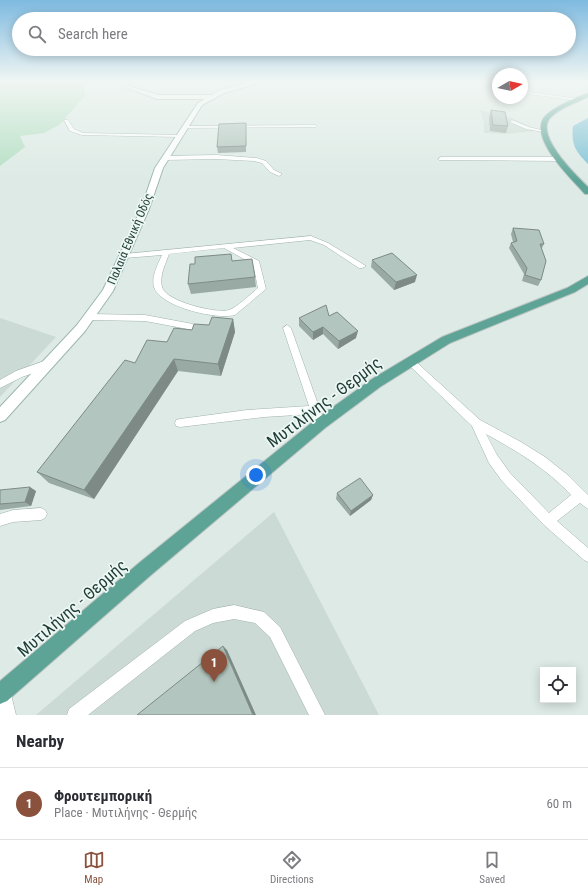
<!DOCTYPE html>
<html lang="en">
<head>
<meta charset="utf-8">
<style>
	body { margin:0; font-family:"Roboto Condensed",sans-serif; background:#f7f7f7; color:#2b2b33 }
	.controls { position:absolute; right:12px; bottom:12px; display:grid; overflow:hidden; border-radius:0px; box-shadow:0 2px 10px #0003 }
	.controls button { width:36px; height:36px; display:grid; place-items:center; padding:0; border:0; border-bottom:1px solid #e1e1e2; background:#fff; color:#2b2b33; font:20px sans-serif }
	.compass { position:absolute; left:492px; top:68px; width:36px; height:36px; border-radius:50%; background:#fff; box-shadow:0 2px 10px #0003; rotate:81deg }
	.you { position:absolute; left:256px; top:475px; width:14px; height:14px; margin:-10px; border:3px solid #fff; border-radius:50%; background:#1a73e8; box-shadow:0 0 0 6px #1a73e833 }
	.badge { display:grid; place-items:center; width:26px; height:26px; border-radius:50%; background:#8a523c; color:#fff; font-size:13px; font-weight:700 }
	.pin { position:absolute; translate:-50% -33px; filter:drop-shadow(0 1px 2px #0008) }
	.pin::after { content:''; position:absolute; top:21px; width:14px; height:12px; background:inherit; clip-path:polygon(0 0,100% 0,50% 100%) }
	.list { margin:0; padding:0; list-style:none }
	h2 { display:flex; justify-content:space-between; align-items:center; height:52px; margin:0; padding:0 16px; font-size:17px }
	h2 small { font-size:13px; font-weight:400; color:#7c7c81 }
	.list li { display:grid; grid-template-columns:26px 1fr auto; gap:12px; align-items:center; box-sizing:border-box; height:72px; padding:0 16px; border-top:1px solid #e1e1e2 }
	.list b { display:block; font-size:15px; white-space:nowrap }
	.list p { margin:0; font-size:13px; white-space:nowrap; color:#7c7c81 }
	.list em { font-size:13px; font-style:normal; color:#7c7c81 }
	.icon { flex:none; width:22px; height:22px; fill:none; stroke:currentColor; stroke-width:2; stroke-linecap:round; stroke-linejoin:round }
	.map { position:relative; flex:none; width:588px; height:715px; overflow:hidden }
	.search { position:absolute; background:#fff; box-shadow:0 2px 10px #0003; left:12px; right:12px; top:12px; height:44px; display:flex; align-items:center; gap:10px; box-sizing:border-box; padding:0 14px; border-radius:22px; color:#7c7c81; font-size:15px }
	.sheet { height:124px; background:#fff }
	nav { display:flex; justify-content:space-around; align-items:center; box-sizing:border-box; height:56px; border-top:1px solid #e1e1e2; background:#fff; font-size:11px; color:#7c7c81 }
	nav a { display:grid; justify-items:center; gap:2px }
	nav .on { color:#8a523c }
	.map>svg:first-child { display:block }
	.built { fill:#cbdad4 }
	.green { fill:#b3dec2 }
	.water { fill:#7fc2d5 }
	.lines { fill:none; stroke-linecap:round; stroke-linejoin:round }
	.service-casing { stroke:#a0b2ad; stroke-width:1 }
	.minor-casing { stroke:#a0b2ad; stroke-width:2 }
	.secondary-casing { stroke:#9bb7af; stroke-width:2 }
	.primary-casing { stroke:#bcc4c2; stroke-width:2 }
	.service { fill:#fff; fill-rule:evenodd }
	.minor { fill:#fff; fill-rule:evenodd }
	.secondary { fill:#fff; fill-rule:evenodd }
	.primary { fill:#5ea496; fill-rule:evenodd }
	.wall { fill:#99a9a3 }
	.shaded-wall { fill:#7d8a85 }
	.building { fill:#b2c5be; stroke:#7d8a85 }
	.labels { text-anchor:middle; stroke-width:3.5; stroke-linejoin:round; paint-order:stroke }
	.far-street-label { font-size:12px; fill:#1e3b35; stroke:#edf7f3 }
	.near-street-label { font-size:17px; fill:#1e3b35; stroke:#edf7f3 }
</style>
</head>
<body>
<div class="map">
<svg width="588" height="715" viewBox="0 0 588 715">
	<rect width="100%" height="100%" fill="#ddeae5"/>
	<path class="built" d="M480,110L512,118L533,128L534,131L505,134L484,133V123Z
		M0,318L56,337L0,397Z
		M274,512L379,715H36Z"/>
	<path class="green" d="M0,81H82L85,96L59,125L44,133L20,136L25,147L0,166Z"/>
	<path class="water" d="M588,118V164C575,151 571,144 573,126Z"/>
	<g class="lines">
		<g class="service-casing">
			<path id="service" d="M522,91L579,99L581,100L579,101L522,93Z
				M64,120H68L74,129L83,133L179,135L181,136L179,137L82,135L70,131Z
				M512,120L529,127L545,131L543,132L526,129L510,122Z
				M314,125H316V127L185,128L183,127L185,126Z
				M216,155L257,158L266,161L274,170L282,174L279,176L270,172L262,163L254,161L216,159L165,160L162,158L165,156Z
				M441,157H559L562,159L559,161L439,160L438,159Z
				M311,236L328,243L366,266L362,268H359L324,245L310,240L233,248L259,261L266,289L235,315C217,320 160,307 154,287C151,277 158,264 162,255L125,258L121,256L125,254ZM224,248L253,264L258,288C251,294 236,308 229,310C216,314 165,301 162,287C159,276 166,263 169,254Z
				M89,314L145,315L193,324L197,327L193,330L145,321L89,320L85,317Z
				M287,325L291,328L325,424L324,427L320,428L316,427L312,414L264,417L180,427L176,426L175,423L176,420L180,419L247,410L309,406L283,328Z
				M411,358L414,360L480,420L521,442L545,457L569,476L588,495V509L580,503L557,521L588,548V562L584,560L544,525L502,481L489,463L472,426L408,364L406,362L408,360ZM486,434C517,451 547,469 571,495L549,513L510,473L497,455Z
				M47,360L50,361L52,364L50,367L22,377L0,388V380L16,371Z
				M41,508L45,510L47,514L45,518L41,520L13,522L0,526V514L13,510Z
				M234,605L264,612L280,627L325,715H309L270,637L255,623L234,619L213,623L195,631L88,715H67L69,709L185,621L213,609Z
				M4,683L9,686L16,715H0V685Z"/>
		</g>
		<g class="minor-casing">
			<path id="minor" d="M125,85L158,95H210L213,97L210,99H157L125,87Z"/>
		</g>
		<g class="secondary-casing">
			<path id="secondary" d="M257,81H266L224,93L202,105L163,168L149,209L113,291L85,331L5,420L0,422V407L77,325L103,290L141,209L155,168L198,103L220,90Z"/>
		</g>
		<g class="primary-casing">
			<path id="primary" d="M588,93V97C576,103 559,108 550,118C535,136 576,175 588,187V194H585C572,179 531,141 543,119C549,109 577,97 588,93Z
				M588,276V284L575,292L450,343L380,387L325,428L151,575L7,701L0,704V681L139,563L315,420L372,379L442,337L567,288Z"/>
		</g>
		<use href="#service" class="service"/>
		<use href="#minor" class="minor"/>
		<use href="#secondary" class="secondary"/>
		<use href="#primary" class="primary"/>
	</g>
	<path class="wall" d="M491,110L508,126L506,133L490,131L489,117Z
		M246,123V152L218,153L217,147Z
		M513,228L544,244L542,248L541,280L538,286L522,281L524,274L509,248L511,243L513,242L511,234Z
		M372,260L415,282L394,290L371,267Z
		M255,277L256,287L191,294L188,284Z
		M329,316L356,338L338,349L323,334L313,340L299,326V318Z
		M233,319L235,332L221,376L178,371L94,499L49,483L37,472L135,363L167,342L192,330Z
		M0,490L36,491L31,506L0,510Z
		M337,493L373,495L371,500L350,516L336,499Z"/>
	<path class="shaded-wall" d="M417,275L415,282L394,290L396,282Z
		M233,319L235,332L221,376L218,364Z
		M323,327V334L313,340V332Z
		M358,331L356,338L338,349L339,341Z
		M174,359L178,371L94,499L84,490Z
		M30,487L36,491L31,506L25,502Z
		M373,495L371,500L350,516L351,511Z
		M223,646L227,650L256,715H253Z"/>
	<path class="building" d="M491,110L505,112L508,126L493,125Z
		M246,123V146L217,147L219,124Z
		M513,228L539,230L544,244H540L546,261L541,280L525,275L527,268L511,243L517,241Z
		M392,253L417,275L396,282L372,260Z
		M231,254L232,261L252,259L255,277L188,284L190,264H195V257Z
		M326,305L329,316L337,312L358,331L339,341L323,327L313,332L299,318Z
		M212,317L233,319L218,364L174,359L84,490L37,472L125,360L135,363L147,340L167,342L174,328L192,330L194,324L209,325Z
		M360,478L373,495L351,511L337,493Z
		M30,487L25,502L0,504V490Z
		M223,646L253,715H137Z"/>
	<linearGradient id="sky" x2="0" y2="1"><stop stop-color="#7ebae0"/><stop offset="0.45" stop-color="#f0f6f3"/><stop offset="1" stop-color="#f0f6f3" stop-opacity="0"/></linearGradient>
	<rect width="588" height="181" fill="url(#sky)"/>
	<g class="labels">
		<g class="far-street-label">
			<text transform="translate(130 239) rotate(-67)" y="4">Παλαιά Εθνική Οδός</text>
		</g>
		<g class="near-street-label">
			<text transform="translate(324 402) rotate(-37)" y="6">Μυτιλήνης - Θερμής</text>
			<text transform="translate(72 608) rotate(-41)" y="6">Μυτιλήνης - Θερμής</text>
		</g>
	</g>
</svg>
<div class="controls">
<button><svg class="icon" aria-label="locate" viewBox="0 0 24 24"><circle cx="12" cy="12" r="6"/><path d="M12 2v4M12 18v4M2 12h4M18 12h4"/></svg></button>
</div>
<svg class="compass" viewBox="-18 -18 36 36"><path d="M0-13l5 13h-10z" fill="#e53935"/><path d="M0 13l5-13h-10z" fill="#7c7c81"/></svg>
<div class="you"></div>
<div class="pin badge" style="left:214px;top:682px">1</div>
<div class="search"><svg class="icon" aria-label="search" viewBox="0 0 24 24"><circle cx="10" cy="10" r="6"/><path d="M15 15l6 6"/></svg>Search here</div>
</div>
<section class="sheet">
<h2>Nearby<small></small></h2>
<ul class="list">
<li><span class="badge">1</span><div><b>Φρουτεμπορική</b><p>Place · Μυτιλήνης - Θερμής</p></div><em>60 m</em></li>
</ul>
</section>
<nav>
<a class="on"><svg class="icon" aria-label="map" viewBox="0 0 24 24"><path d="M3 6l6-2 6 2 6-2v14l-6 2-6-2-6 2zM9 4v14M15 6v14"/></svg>Map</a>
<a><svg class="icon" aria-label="directions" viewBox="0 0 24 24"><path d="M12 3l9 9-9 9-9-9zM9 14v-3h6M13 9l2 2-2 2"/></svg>Directions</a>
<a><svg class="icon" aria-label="saved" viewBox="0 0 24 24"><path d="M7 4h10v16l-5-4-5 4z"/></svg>Saved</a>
</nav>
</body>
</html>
